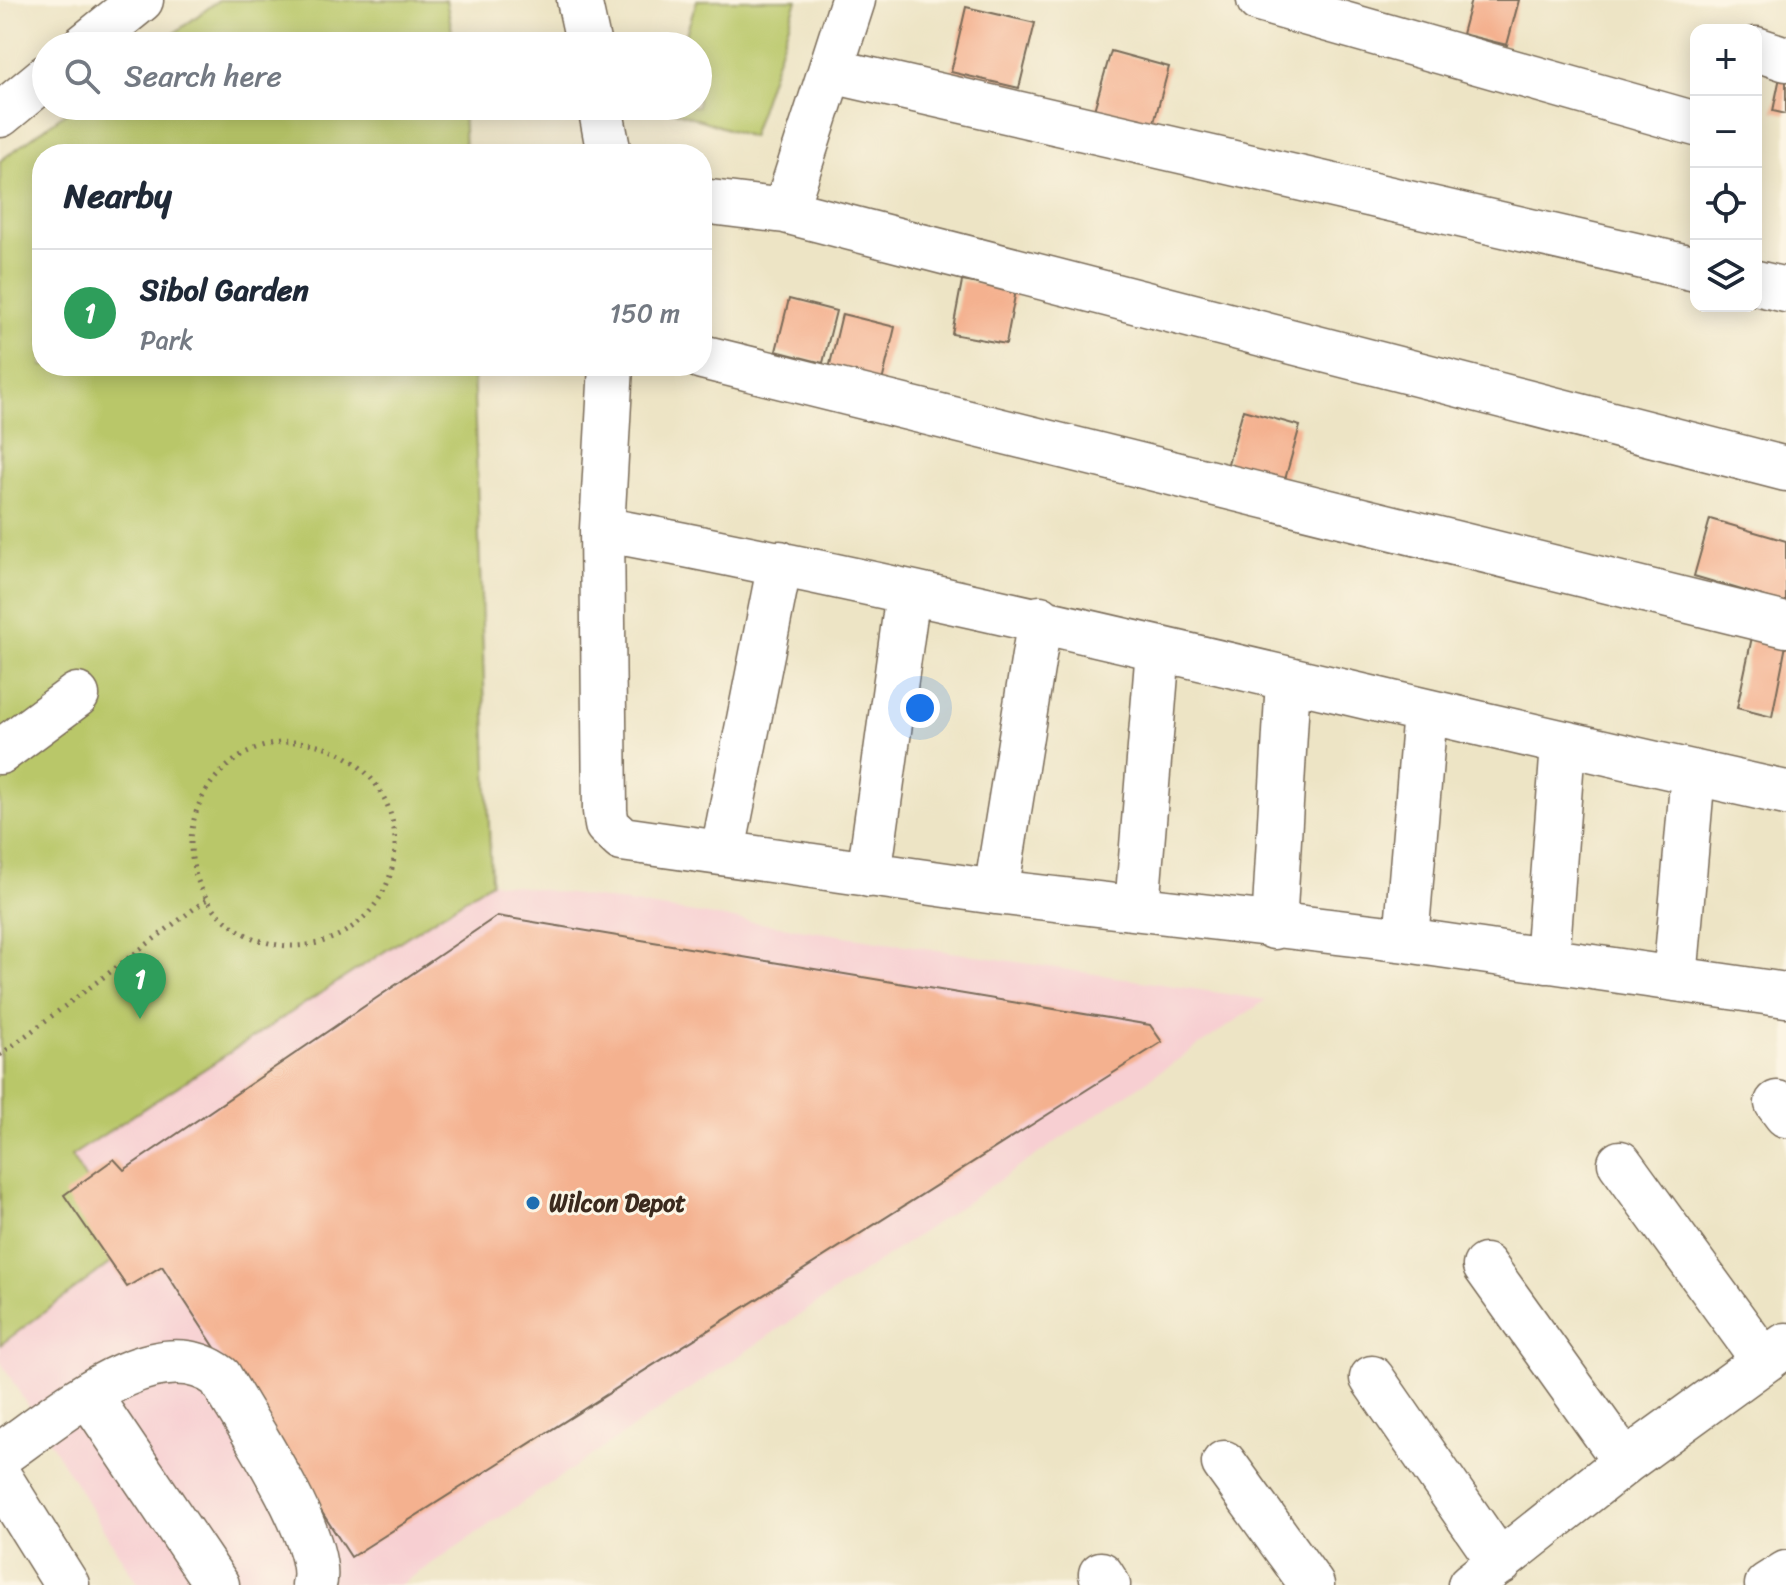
<!DOCTYPE html>
<html lang="en">
<head>
<meta charset="utf-8">
<style>
	body { margin:0; font-family:Sriracha,sans-serif; background:#f2f2f3; color:#1f2937 }
	.controls { position:absolute; right:24px; top:24px; display:grid; overflow:hidden; border-radius:16px; box-shadow:0 4px 20px #0003 }
	.controls button { width:72px; height:72px; display:grid; place-items:center; padding:0; border:0; border-bottom:2px solid #e0e1e3; background:#fff; color:#1f2937; font:40px sans-serif }
	.you { position:absolute; left:920px; top:708px; width:28px; height:28px; margin:-20px; border:6px solid #fff; border-radius:50%; background:#1a73e8; box-shadow:0 0 0 12px #1a73e833 }
	.badge { display:grid; place-items:center; width:52px; height:52px; border-radius:50%; background:#d93025; color:#fff; font-size:26px; font-weight:700 }
	.pin { position:absolute; translate:-50% -66px; filter:drop-shadow(0 2px 4px #0008) }
	.pin::after { content:''; position:absolute; top:42px; width:28px; height:24px; background:inherit; clip-path:polygon(0 0,100% 0,50% 100%) }
	.list { margin:0; padding:0; list-style:none }
	h2 { display:flex; justify-content:space-between; align-items:center; height:104px; margin:0; padding:0 32px; font-size:34px }
	h2 small { font-size:26px; font-weight:400; color:#747a83 }
	.list li { display:grid; grid-template-columns:52px 1fr auto; gap:24px; align-items:center; box-sizing:border-box; height:128px; padding:0 32px; border-top:2px solid #e0e1e3 }
	.list b { display:block; font-size:30px; white-space:nowrap }
	.list p { margin:0; font-size:26px; white-space:nowrap; color:#747a83 }
	.list em { font-size:26px; font-style:normal; color:#747a83 }
	.icon { flex:none; width:44px; height:44px; fill:none; stroke:currentColor; stroke-width:2; stroke-linecap:round; stroke-linejoin:round }
	.map { position:relative; flex:none; width:1786px; height:1585px; overflow:hidden }
	.search { position:absolute; background:#fff; box-shadow:0 4px 20px #0003; left:32px; top:32px; width:680px; height:88px; display:flex; align-items:center; gap:20px; box-sizing:border-box; padding:0 28px; border-radius:44px; color:#747a83; font-size:30px }
	.panel { position:absolute; background:#fff; box-shadow:0 4px 20px #0003; left:32px; top:144px; width:680px; height:232px; border-radius:32px }
	.map>svg:first-child { display:block }
	.built { fill:#f7cfd2 }
	.green { fill:#b9c769; stroke:#7a7844; stroke-width:2 }
	.building { fill:#f4b18f }
	.lines { fill:none; stroke-linecap:round; stroke-linejoin:round }
	.minor-casing { stroke:#796b58; stroke-width:47 }
	.highway-casing { stroke:#796b58; stroke-width:47 }
	.path { stroke:#796b58; stroke-width:5; stroke-dasharray:2 6; stroke-linecap:butt }
	.minor { stroke:#fff; stroke-width:44 }
	.highway { stroke:#fff; stroke-width:44 }
	.poi-dot { fill:#1f6fb2; stroke:#fcf5e5; stroke-width:3 }
	.labels { text-anchor:middle; stroke-width:6; stroke-linejoin:round; paint-order:stroke }
	.poi-label { font-size:24px; font-weight:bold; fill:#3b2a1e; stroke:#fcf5e5; text-anchor:start }
</style>
</head>
<body>
<div class="map">
<svg width="1786" height="1585" viewBox="0 0 1786 1585">
	<rect width="100%" height="100%" fill="#fcf5e5"/>
	<filter id="ink" filterUnits="userSpaceOnUse"><feTurbulence type="fractalNoise" baseFrequency=".0125" numOctaves="2"/><feDisplacementMap in="SourceGraphic" scale="16" xChannelSelector="R" yChannelSelector="G"/><feConvolveMatrix kernelMatrix="1 2 1 2 8 2 1 2 1" color-interpolation-filters="sRGB"/></filter>
	<filter id="wash" filterUnits="userSpaceOnUse"><feTurbulence type="fractalNoise" baseFrequency=".006" numOctaves="4" result="noise"/><feDisplacementMap in="SourceGraphic" scale="32" xChannelSelector="R" yChannelSelector="G"/><feGaussianBlur stdDeviation="1.8" result="paint"/><feColorMatrix in="noise" values="0 0 0 0 0 0 0 0 0 0 0 0 0 0 0 0 0 1.4 0 .05"/><feComposite in="paint" operator="in"/></filter>
	<g filter="url(#wash)">
		<rect width="100%" height="100%" fill="#ede4c5"/>
		<path class="built" d="M491,882L1266,1000L400,1585H138L0,1361V1345L129,1249L70,1157Z"/>
		<path class="green" d="M219,0H446L455,46H157Z
			M697,0H797L751,137L662,107L698,106V46H682Z
			M75,106H463L465,154H42V366H473L491,882L71,1156L129,1249L0,1345V161Z"/>
		<g id="blocks">
			<path class="building" d="M1471,0H1519L1507,45L1462,34Z
				M966,7L1035,23L1019,88L951,72Z
				M1111,51L1169,67L1153,126L1094,110Z
				M1781,72L1786,73V114L1773,111Z
				M962,281L1016,290L1006,344L952,334Z
				M789,299L836,311L823,363L776,351Z
				M842,314L895,327L881,386L828,373Z
				M1243,410L1300,426L1284,483L1227,467Z
				M1710,519L1786,541V603L1694,576Z
				M1752,637L1786,645L1772,717L1737,708Z
				M497,916L1150,1025L1162,1042L351,1557L162,1266L127,1287L64,1195L114,1159L124,1170Z"/>
		</g>
	</g>
	<g filter="url(#ink)">
		<use href="#blocks" fill-opacity="0" stroke="#796b58" stroke-width="2"/>
		<g class="lines">
			<g class="minor-casing">
				<path id="minor" d="M579,0L589,46
					M1259,0L1696,124
					M84,46L141,0
					M1756,49L1786,59
					M832,71L1696,269
					M600,106L609,154
					M0,115L46,77
					M702,201L785,211L1786,469
					M785,211L853,0
					M1756,283L1786,290
					M702,357L1786,625
					M611,366L602,529L605,811L607,825L622,839L996,892L1406,940L1786,995
					M602,529C1000,604 1391,707 1786,793
					M0,752L77,695
					M723,851L780,563
					M869,875L908,593
					M996,892L1040,618
					M1137,908L1158,649
					M1274,927L1288,680
					M1406,940L1425,712
					M1547,961L1563,745
					M1675,979L1693,773
					M1777,1103L1786,1115
					M1620,1163L1764,1361
					M1485,1266L1625,1462
					M1372,1378L1500,1563
					M88,1394L217,1585
					M0,1455C55,1418 155,1327 220,1377C244,1420 327,1541 314,1585
					M1224,1463L1312,1585
					M1101,1574L1108,1585
					M1470,1585L1625,1462L1786,1345
					M1767,1585L1786,1573"/>
			</g>
			<g class="highway-casing">
				<path id="highway" d="M0,1478L67,1585"/>
			</g>
			<path class="path" d="M191 844a102 102 0 1 1 204 0a102 102 0 1 1-204 0Z
				M0,1055L207,899"/>
			<use href="#minor" class="minor"/>
			<use href="#highway" class="highway"/>
		</g>
	</g>
	<circle class="poi-dot" cx="533" cy="1203" r="8"/>
	<g class="labels">
		<g class="poi-label">
			<text x="549" y="1211">Wilcon Depot</text>
		</g>
	</g>
</svg>
<div class="controls">
<button>+</button>
<button>−</button>
<button><svg class="icon" aria-label="locate" viewBox="0 0 24 24"><circle cx="12" cy="12" r="6"/><path d="M12 2v4M12 18v4M2 12h4M18 12h4"/></svg></button>
<button><svg class="icon" aria-label="layers" viewBox="0 0 24 24"><path d="M12 4l9 5-9 5-9-5zM3 14l9 5 9-5"/></svg></button>
</div>
<div class="you"></div>
<div class="pin badge" style="left:140px;top:1019px;background:#2e9e5b">1</div>
<div class="search"><svg class="icon" aria-label="search" viewBox="0 0 24 24"><circle cx="10" cy="10" r="6"/><path d="M15 15l6 6"/></svg>Search here</div>
<section class="panel">
<h2>Nearby<small></small></h2>
<ul class="list">
<li><span class="badge" style="background:#2e9e5b">1</span><div><b>Sibol Garden</b><p>Park</p></div><em>150 m</em></li>
</ul>
</section>
</div>
</body>
</html>
